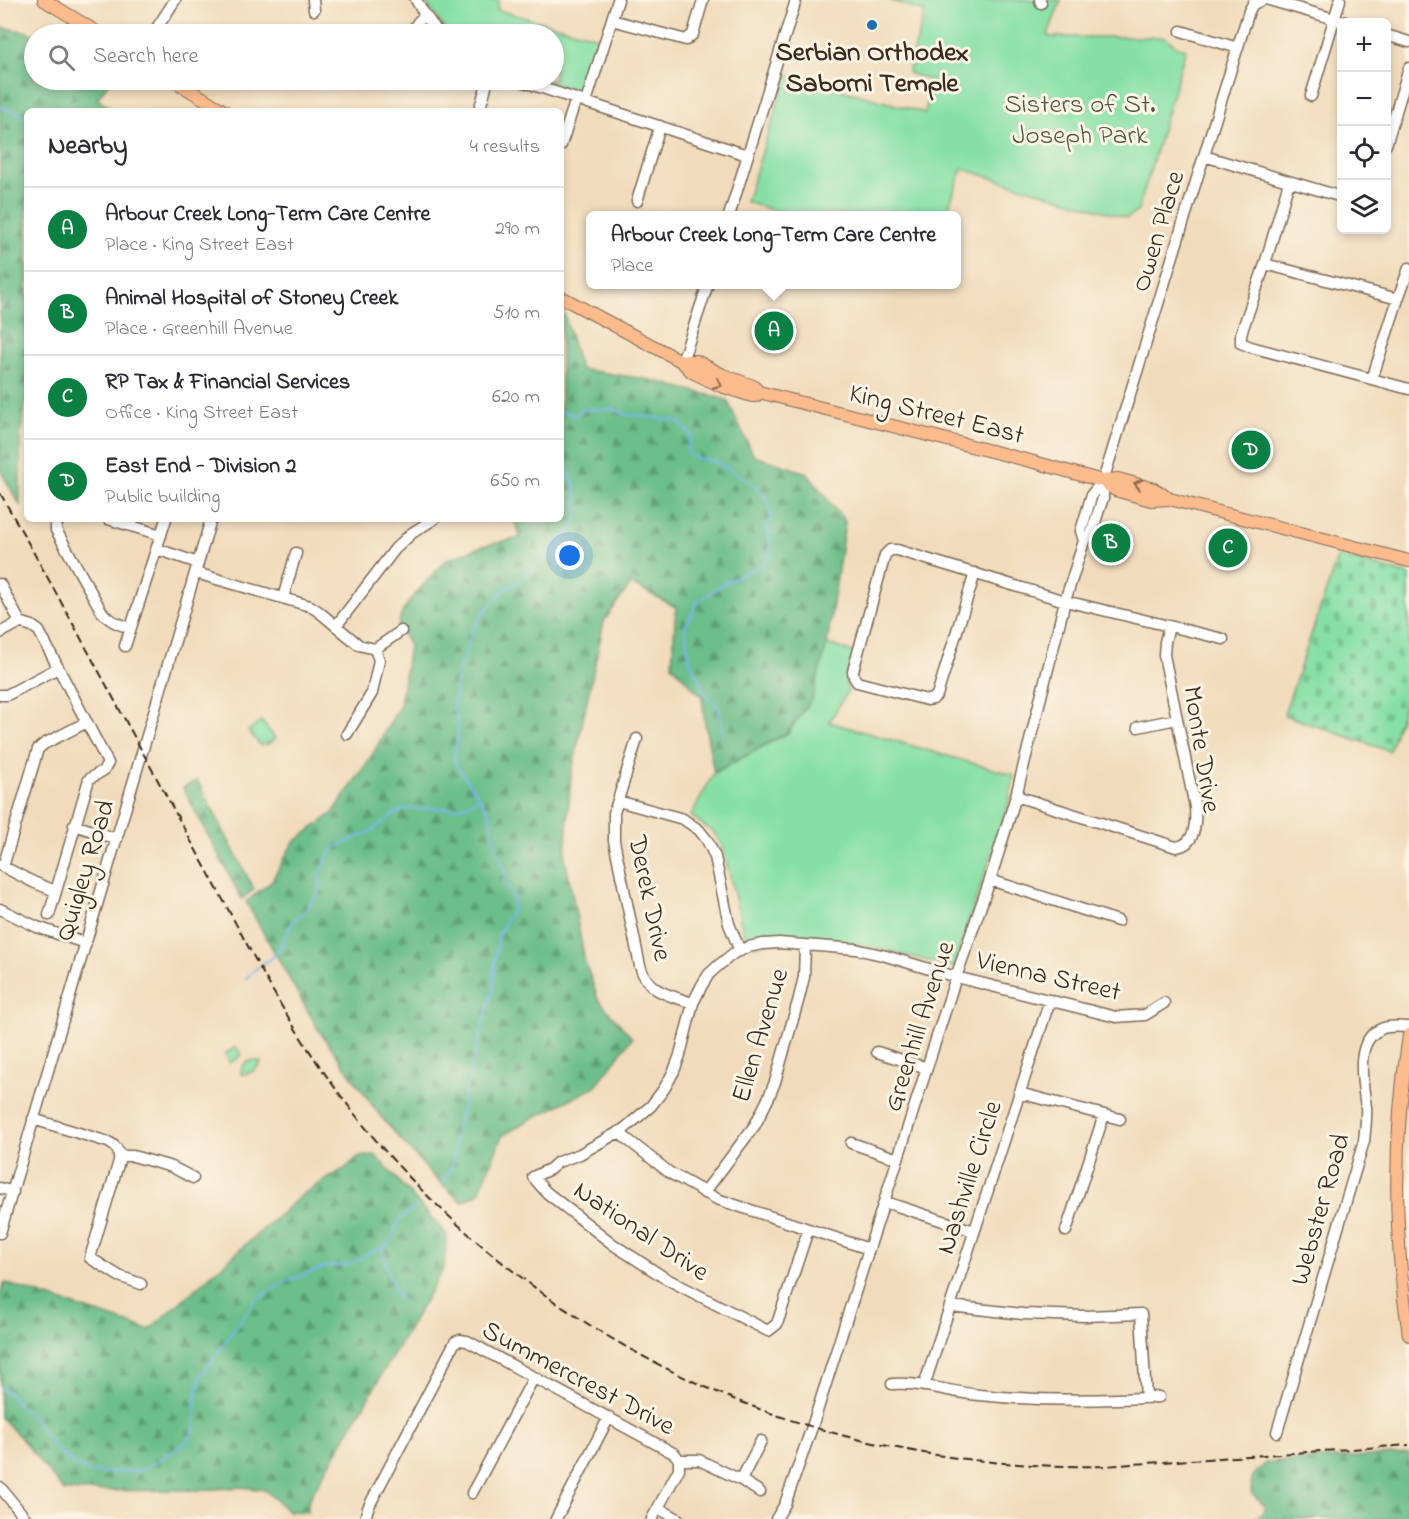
<!DOCTYPE html>
<html lang="en">
<head>
<meta charset="utf-8">
<style>
	body { margin:0; font-family:"Indie Flower",sans-serif; background:#f2f2f3; color:#2b2b33 }
	.controls { position:absolute; right:18px; top:18px; display:grid; overflow:hidden; border-radius:9px; box-shadow:0 3px 9px #0003 }
	.controls button { width:54px; height:54px; display:grid; place-items:center; padding:0; border:0; border-bottom:2px solid #e1e1e2; background:#fff; color:#2b2b33; font:30px sans-serif }
	.you { position:absolute; left:570px; top:556px; width:21px; height:21px; margin:-15px; border:4px solid #fff; border-radius:50%; background:#1a73e8; box-shadow:0 0 0 9px #1a73e833 }
	.badge { display:grid; place-items:center; width:39px; height:39px; border-radius:50%; background:#0b8043; color:#fff; font-size:20px; font-weight:700 }
	.pin { position:absolute; translate:-50% -50%; border:3px solid #fff; box-shadow:0 2px 6px #0006 }
	.popup { position:absolute; left:586px; top:211px; width:375px; height:78px; box-sizing:border-box; display:grid; place-content:center; border-radius:9px; background:#fff; filter:drop-shadow(0 2px 4px #0005); font-size:20px; white-space:nowrap; color:#7c7c81 }
	.popup b { font-size:22px; color:#2b2b33 }
	.popup::after { content:''; position:absolute; left:50%; top:100%; margin-left:-12px; border:12px solid transparent; border-top-color:#fff }
	.list { margin:0; padding:0; list-style:none }
	h2 { display:flex; justify-content:space-between; align-items:center; height:78px; margin:0; padding:0 24px; font-size:26px }
	h2 small { font-size:20px; font-weight:400; color:#7c7c81 }
	.list li { display:grid; grid-template-columns:39px 1fr auto; gap:18px; align-items:center; box-sizing:border-box; height:84px; padding:0 24px; border-top:2px solid #e1e1e2 }
	.list b { display:block; font-size:22px; white-space:nowrap }
	.list p { margin:0; font-size:20px; white-space:nowrap; color:#7c7c81 }
	.list em { font-size:20px; font-style:normal; color:#7c7c81 }
	.icon { flex:none; width:33px; height:33px; fill:none; stroke:currentColor; stroke-width:2; stroke-linecap:round; stroke-linejoin:round }
	.map { position:relative; flex:none; width:1409px; height:1519px; overflow:hidden }
	.search { position:absolute; background:#fff; box-shadow:0 3px 9px #0003; left:24px; top:24px; width:540px; height:66px; display:flex; align-items:center; gap:15px; box-sizing:border-box; padding:0 21px; border-radius:33px; color:#7c7c81; font-size:22px }
	.panel { position:absolute; background:#fff; box-shadow:0 3px 9px #0003; left:24px; top:108px; width:540px; height:414px; border-radius:9px }
	.map>svg:first-child { display:block }
	.forest { fill:url(#forest-firs); stroke:#547454; stroke-width:1.5 }
	.cemetery { fill:url(#cemetery-stones); stroke:#608562; stroke-width:1.5 }
	.park { fill:#86e0a5; stroke:#608562; stroke-width:1.5 }
	.lines { fill:none; stroke-linecap:round; stroke-linejoin:round }
	.stream { stroke:#7ab8ed; stroke-width:2 }
	.minor-casing { stroke:#7b6855; stroke-width:13 }
	.major-casing { stroke:#7b6855; stroke-width:14 }
	.minor { stroke:#fff; stroke-width:10 }
	.major { stroke:#fbbb8d; stroke-width:12 }
	.rail { stroke:#3b2a1e; stroke-width:2; stroke-dasharray:9 4.5; stroke-linecap:butt }
	.oneway { stroke:#916b50 }
	.poi-dot { fill:#1f6fb2; stroke:#fcf5e5; stroke-width:2 }
	.labels { text-anchor:middle; stroke-width:6; stroke-linejoin:round; paint-order:stroke }
	.poi-label { font-size:27px; font-weight:bold; fill:#3b2a1e; stroke:#fcf5e5 }
	.park-label { font-size:27px; fill:#4e5840; stroke:#fcf5e5 }
	.street-label { font-size:27px; fill:#3b2a1e; stroke:#fcf5e5 }
</style>
</head>
<body>
<div class="map">
<svg width="1409" height="1519" viewBox="0 0 1409 1519">
	<defs>
		<pattern id="forest-firs" width="22" height="20" patternUnits="userSpaceOnUse" patternTransform="scale(1.5)"><rect width="22" height="20" fill="#6cbe8a"/><path d="M5 1l3.5 6h-7zM16 11l3.5 6h-7z" fill="#5a9b70"/></pattern>
		<pattern id="cemetery-stones" width="16" height="16" patternUnits="userSpaceOnUse" patternTransform="scale(1.5)"><rect width="16" height="16" fill="#86e0a5"/><path d="M2 7V4a2 2 0 0 1 4 0v3zM10 15v-3a2 2 0 0 1 4 0v3z" fill="#75c08e"/></pattern>
	</defs>
	<rect width="100%" height="100%" fill="#fcf5e5"/>
	<filter id="ink" filterUnits="userSpaceOnUse"><feTurbulence type="fractalNoise" baseFrequency=".0167" numOctaves="2"/><feDisplacementMap in="SourceGraphic" scale="12" xChannelSelector="R" yChannelSelector="G"/><feConvolveMatrix kernelMatrix="1 2 1 2 8 2 1 2 1" color-interpolation-filters="sRGB"/></filter>
	<filter id="wash" filterUnits="userSpaceOnUse"><feTurbulence type="fractalNoise" baseFrequency=".008" numOctaves="4" result="noise"/><feDisplacementMap in="SourceGraphic" scale="24" xChannelSelector="R" yChannelSelector="G"/><feGaussianBlur stdDeviation="1.35" result="paint"/><feColorMatrix in="noise" values="0 0 0 0 0 0 0 0 0 0 0 0 0 0 0 0 0 1.4 0 .05"/><feComposite in="paint" operator="in"/></filter>
	<g filter="url(#wash)">
		<rect width="100%" height="100%" fill="#f1dbbc"/>
		<path class="forest" d="M0,27L28,32L34,36V80H111L97,99L115,111H27V393L20,436V505L0,470Z
			M561,313L564,314L580,369L651,380L727,400L754,456L807,473L845,522L827,644L812,699L787,733L714,773L705,724L702,697L672,665L676,607L631,584L604,621L571,776L565,857L585,962L598,999L632,1038L595,1087L531,1119L502,1136L479,1193L462,1202L434,1177L381,1117L318,1029L246,902L271,882L293,843L333,813L371,757L400,705L409,645L398,626L402,612L411,599L446,560L486,545L520,538L514,519H561Z
			M197,780L254,889L242,899L183,788Z
			M375,1155L447,1235L444,1268L308,1501V1512L288,1511L265,1490L241,1487L200,1490L64,1491L20,1437L0,1417V1294L5,1283L149,1330L304,1193L347,1167L358,1157Z
			M1409,1454V1519H1254L1262,1514L1265,1507L1252,1493L1251,1478L1267,1462Z"/>
		<path class="cemetery" d="M1338,556L1409,575V691L1389,751L1284,715Z"/>
		<path class="park" d="M424,0H499L497,10L598,37L580,92L545,80H554V34H448Z
			M889,0H1061L1048,34L1050,37H1166L1175,46L1186,49L1138,211L1127,218L962,169L946,215H790L746,202L787,75L925,113L932,81L908,73L925,12Z
			M827,644L856,653L852,671L845,682L848,691L829,722L1014,775L1009,803L953,967L864,945L770,942L752,946L745,939L723,848L714,833L691,816L714,773L788,733L812,699Z
			M261,721L275,738L267,745L265,743L261,746L248,731Z
			M236,1047L242,1055L230,1063L225,1054Z
			M253,1060L261,1062C256,1070 251,1074 241,1074V1070L245,1063Z"/>
		<g class="lines">
			<path class="stream" d="M0,107L27,116
				M561,412H566L574,416C589,403 596,413 613,408L626,415L645,416L679,422L691,436L687,450L689,455C699,460 697,458 707,460C720,462 751,481 761,491C765,495 770,507 771,512C772,517 769,522 767,526L770,538V556L766,563L726,582L698,602L685,627L688,651L692,666L700,681L705,695L711,699L719,709L722,734
				M263,963L270,960L280,948L293,921L307,909L322,888L318,872L323,868L332,850L341,844L370,832L393,815L405,809L457,808L469,804L479,797
				M245,979L259,966
				M444,1182L452,1167L455,1139L472,1064L493,990L495,959L500,931L513,908V894L505,885L503,864L493,839L490,815L479,797L455,764L454,755L458,737L457,720L453,708L456,679L473,629L483,613L506,588L517,583L559,543L574,527L578,513L575,486L561,456
				M383,1248C382,1255 394,1292 398,1297C399,1298 401,1299 402,1300
				M0,1388L8,1392L20,1407L35,1419L51,1444L72,1463L91,1473L141,1471L187,1442L195,1429V1401L201,1376L255,1300L287,1281L326,1267L349,1265L373,1251L383,1248L391,1240L399,1220L417,1206"/>
		</g>
	</g>
	<g filter="url(#ink)">
		<g class="lines">
			<g class="minor-casing">
				<path id="minor" d="M313,0L314,10
					M416,0L425,15L439,34
					M1040,0L1041,3
					M1269,0L1345,22
					M612,20L686,40L693,34L703,0
					M1181,31L1238,48
					M153,34L175,0
					M410,34L418,22L425,15
					M1386,35L1409,42
					M388,80V81
					M518,80L747,155
					M1311,96L1340,0
					M586,102L618,0
					M479,111L488,80
					M561,145L576,99
					M1386,145L1409,68
					M1204,156L1342,197
					M1289,182L1265,264L1241,334V343L1251,347L1409,389
					M637,201L660,126
					M729,216L796,0
					M1265,264L1398,299
					M681,361L686,350L708,284
					M1372,379L1398,299L1409,268
					M60,519L56,525V530L102,612C110,622 119,624 130,628
					M108,519L161,535
					M1084,541L1081,531L1092,494L1103,481
					M157,549L198,563
					M196,573L310,606L318,611L359,645L375,649
					M975,573L937,695L933,699L927,700L857,682L854,677L853,671L885,555L890,550H897L1065,601L1223,639
					M0,584L20,622
					M283,598L296,553
					M336,626L395,549L412,533L434,519
					M0,633L20,622L32,626L39,631L108,763L104,770L89,779L49,915
					M125,646L166,519
					M375,649L401,631
					M0,695H7L58,668
					M1138,727L1177,719
					M347,734L372,693L379,660L375,649
					M637,739L614,813V841L640,966C648,993 669,995 693,1003
					M1016,796L1176,847C1196,845 1196,822 1195,807L1164,655L1165,642L1169,626
					M618,801L683,819L699,830L707,840L715,857L729,924L740,951
					M74,825L117,839
					M0,865L33,882L55,891
					M3,867L38,749L44,744L87,722
					M990,880L1118,921
					M0,909L37,927L85,943
					M877,1052L927,1068
					M1019,1093L1120,1119
					M33,1119L108,1142C117,1146 120,1152 119,1161L90,1258L119,1276L141,1284
					M618,1132L670,1173L717,1199L869,1249
					M851,1143L898,1159
					M120,1156H133L172,1167L193,1178
					M0,1188L13,1192
					M704,1193L755,1125L768,1099L775,1082L799,998L804,977L805,946
					M885,1202L974,1231
					M808,1230L777,1324L768,1331L665,1278L614,1245L546,1192L533,1177L550,1169L558,1162L580,1154L624,1129L651,1106L664,1089L674,1071L680,1055L693,1003L702,985L709,974L719,965L734,953L748,947L763,944L779,943L856,949L886,956L956,977L1116,1017L1145,1015L1164,1003
					M1066,1231L1104,1115
					M0,1233L211,519
					M950,1306L1023,1314L1085,1316L1141,1314L1146,1398
					M892,1384C921,1382 950,1392 979,1395C1039,1401 1098,1401 1159,1397
					M924,1386L1050,1000
					M1277,1432L1364,1141C1365,1130 1367,1118 1366,1107C1363,1084 1353,1041 1381,1029C1389,1025 1400,1027 1409,1027
					M679,1460H699L741,1480L760,1492
					M741,1480L761,1441
					M0,1487L26,1519
					M472,1493L534,1377
					M658,1508L678,1519
					M365,1519L368,1508L455,1342L460,1340L467,1341L675,1454L679,1460V1469L652,1519
					M556,1519L609,1417
					M776,1519L785,1504L812,1427L956,977L990,880L1016,796L1065,601L1084,541L1091,535L1097,516L1103,498V481L1249,11L1253,4L1263,0"/>
			</g>
			<g class="major-casing">
				<path id="major" d="M44,0L100,34
					M173,80L224,111
					M561,297L681,361L692,372L721,386L752,396H756L759,392
					M681,361H696L723,375L753,386L759,392L1034,462L1103,481L1115,490L1151,500L1170,499L1196,506L1409,561
					M1103,481L1118,479L1154,489L1170,499
					M1409,1035C1393,1136 1393,1234 1409,1335"/>
			</g>
			<use href="#minor" class="minor"/>
			<use href="#major" class="major"/>
			<path class="rail" d="M0,493C72,619 139,747 209,874C238,927 266,982 298,1033C316,1062 336,1090 357,1117C391,1161 431,1201 472,1237C649,1392 869,1471 1104,1466L1409,1445"/>
		</g>
		<defs><path id="oneway-chevron" d="M-2-3.5L2.5 0L-2 3.5" fill="none" stroke-width="1.6" stroke-linecap="round" stroke-linejoin="round" transform="scale(1.5)"/></defs>
		<g class="oneway">
			<use href="#oneway-chevron" transform="translate(718 384) rotate(23)"/>
			<use href="#oneway-chevron" transform="translate(1138 484) rotate(-165)"/>
		</g>
	</g>
	<circle class="poi-dot" cx="872" cy="25" r="6"/>
	<g class="labels">
		<g class="poi-label">
			<text x="872" y="60">Serbian Orthodex<tspan x="872" dy="31">Saborni Temple</tspan></text>
		</g>
		<g class="park-label">
			<text x="1080" y="112">Sisters of St.<tspan x="1080" dy="31">Joseph Park</tspan></text>
		</g>
		<g class="street-label">
			<text transform="translate(1157 231) rotate(-73)" y="9">Owen Place</text>
			<text transform="translate(937 413) rotate(14)" y="9">King Street East</text>
			<text transform="translate(1203 749) rotate(81)" y="9">Monte Drive</text>
			<text transform="translate(84 870) rotate(-73)" y="9">Quigley Road</text>
			<text transform="translate(651 898) rotate(78)" y="9">Derek Drive</text>
			<text transform="translate(1049 975) rotate(13)" y="9">Vienna Street</text>
			<text transform="translate(918 1026) rotate(-72)" y="9">Greenhill Avenue</text>
			<text transform="translate(759 1035) rotate(-73)" y="9">Ellen Avenue</text>
			<text transform="translate(968 1177) rotate(-72)" y="9">Nashville Circle</text>
			<text transform="translate(1319 1209) rotate(-74)" y="9">Webster Road</text>
			<text transform="translate(642 1230) rotate(34)" y="9">National Drive</text>
			<text transform="translate(579 1377) rotate(28)" y="9">Summercrest Drive</text>
		</g>
	</g>
</svg>
<div class="controls">
<button>+</button>
<button>−</button>
<button><svg class="icon" aria-label="locate" viewBox="0 0 24 24"><circle cx="12" cy="12" r="6"/><path d="M12 2v4M12 18v4M2 12h4M18 12h4"/></svg></button>
<button><svg class="icon" aria-label="layers" viewBox="0 0 24 24"><path d="M12 4l9 5-9 5-9-5zM3 14l9 5 9-5"/></svg></button>
</div>
<div class="you"></div>
<div class="pin badge" style="left:774px;top:331px">A</div>
<div class="popup"><b>Arbour Creek Long-Term Care Centre</b>Place</div>
<div class="pin badge" style="left:1111px;top:543px">B</div>
<div class="pin badge" style="left:1228px;top:548px">C</div>
<div class="pin badge" style="left:1251px;top:450px">D</div>
<div class="search"><svg class="icon" aria-label="search" viewBox="0 0 24 24"><circle cx="10" cy="10" r="6"/><path d="M15 15l6 6"/></svg>Search here</div>
<section class="panel">
<h2>Nearby<small>4 results</small></h2>
<ul class="list">
<li><span class="badge">A</span><div><b>Arbour Creek Long-Term Care Centre</b><p>Place · King Street East</p></div><em>290 m</em></li>
<li><span class="badge">B</span><div><b>Animal Hospital of Stoney Creek</b><p>Place · Greenhill Avenue</p></div><em>510 m</em></li>
<li><span class="badge">C</span><div><b>RP Tax &amp; Financial Services</b><p>Office · King Street East</p></div><em>620 m</em></li>
<li><span class="badge">D</span><div><b>East End - Division 2</b><p>Public building</p></div><em>650 m</em></li>
</ul>
</section>
</div>
</body>
</html>
